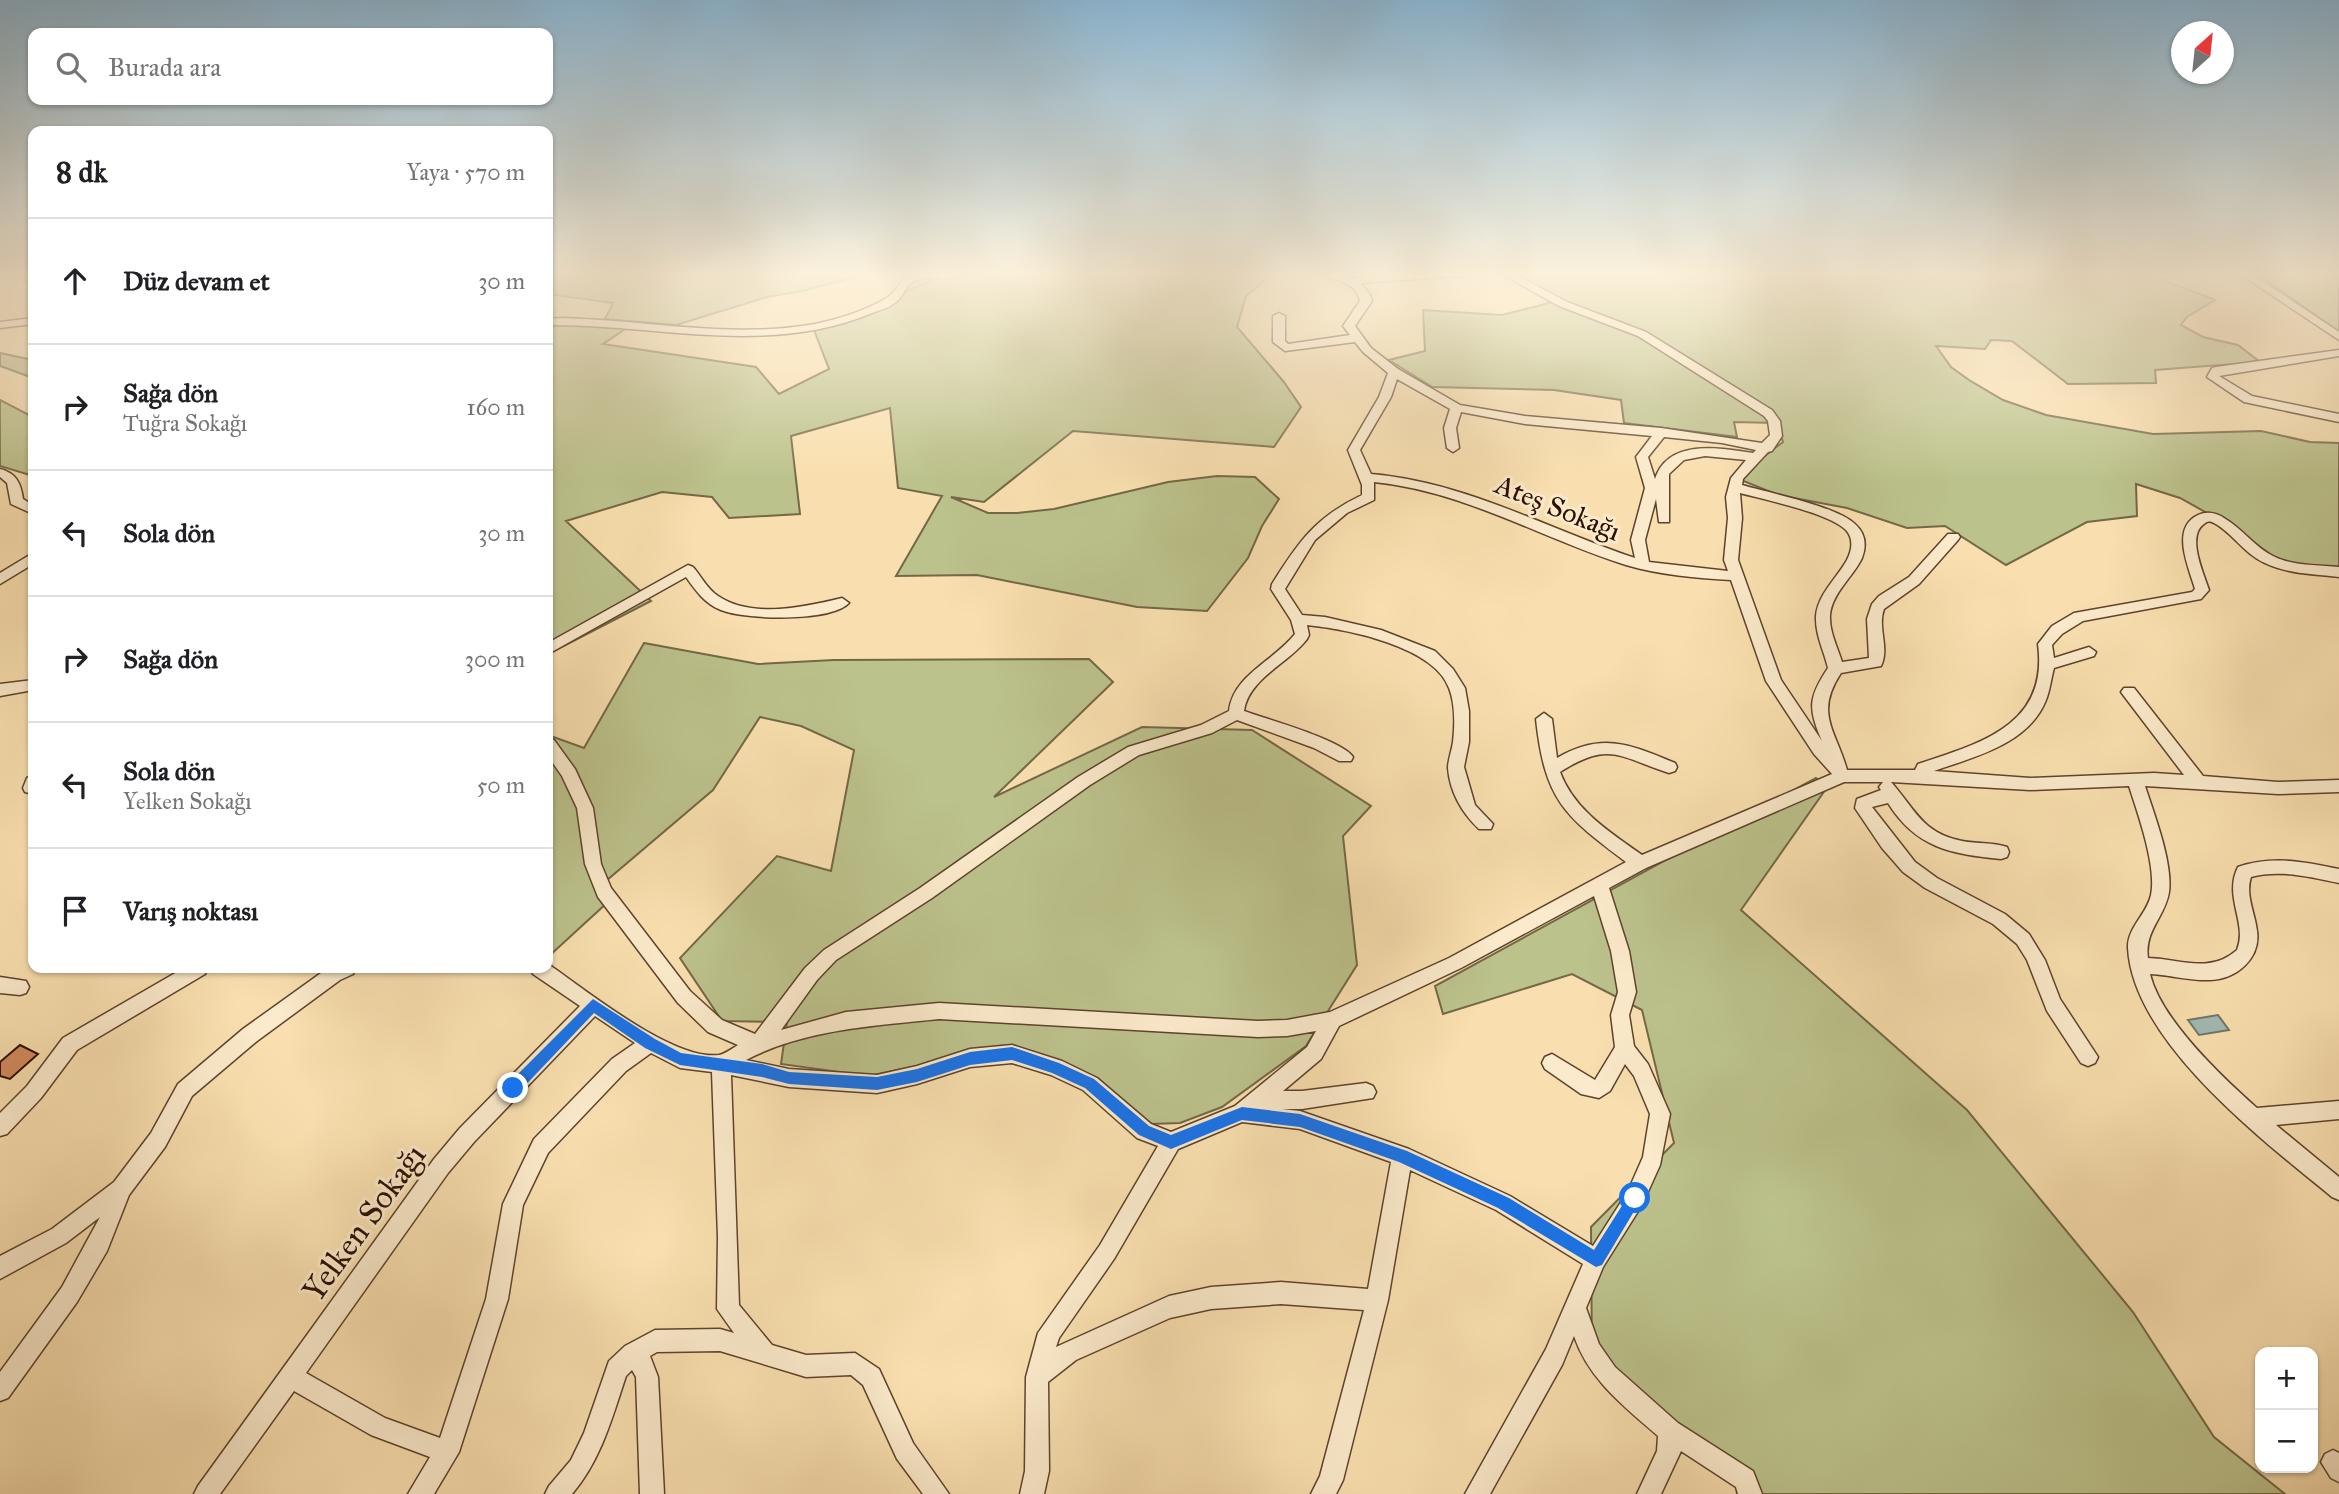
<!DOCTYPE html>
<html lang="tr">
<head>
<meta charset="utf-8">
<style>
	body { margin:0; font-family:"IM FELL Great Primer",serif; background:#f6f6f6; color:#202124 }
	.controls { position:absolute; right:21px; bottom:21px; display:grid; overflow:hidden; border-radius:14px; box-shadow:0 2px 5px #0004 }
	.controls button { width:63px; height:63px; display:grid; place-items:center; padding:0; border:0; border-bottom:2px solid #e0e0e0; background:#fff; color:#202124; font:35px sans-serif }
	.compass { position:absolute; left:2171px; top:21px; width:63px; height:63px; border-radius:50%; background:#fff; box-shadow:0 2px 5px #0004; rotate:27deg }
	.stop { position:absolute; width:21px; height:21px; margin:-16px; border:5px solid #1a73e8; border-radius:50%; background:#fff }
	.stop.end { background:#1a73e8; border-color:#fff; box-shadow:0 2px 7px #0008 }
	.list { margin:0; padding:0; list-style:none }
	h2 { display:flex; justify-content:space-between; align-items:center; height:91px; margin:0; padding:0 28px; font-size:30px }
	h2 small { font-size:23px; font-weight:400; color:#757577 }
	.list li { display:grid; grid-template-columns:46px 1fr auto; gap:21px; align-items:center; box-sizing:border-box; height:126px; padding:0 28px; border-top:2px solid #e0e0e0 }
	.list b { display:block; font-size:26px; white-space:nowrap }
	.list p { margin:0; font-size:23px; white-space:nowrap; color:#757577 }
	.list em { font-size:23px; font-style:normal; color:#757577 }
	.icon { flex:none; width:38px; height:38px; fill:none; stroke:currentColor; stroke-width:2; stroke-linecap:round; stroke-linejoin:round }
	.map { position:relative; flex:none; width:2339px; height:1494px; overflow:hidden }
	.search { position:absolute; background:#fff; box-shadow:0 2px 5px #0004; left:28px; top:28px; width:525px; height:77px; display:flex; align-items:center; gap:18px; box-sizing:border-box; padding:0 24px; border-radius:14px; color:#757577; font-size:26px }
	.panel { position:absolute; background:#fff; box-shadow:0 2px 5px #0004; left:28px; top:126px; width:525px; height:847px; border-radius:14px }
	.map>svg:first-child { display:block }
	.green { fill:#bcc28c; stroke:#746846; stroke-width:2 }
	.water { fill:#a1bab4; stroke:#72766c; stroke-width:2 }
	.building { fill:#d28b5f; stroke:#2b0f00; stroke-width:2 }
	.lines { fill:none; stroke-linecap:round; stroke-linejoin:round }
	.minor-casing { stroke:#5e432c; stroke-width:3 }
	.minor { fill:#fbeacb; fill-rule:evenodd }
	.route { fill:#1a73e8 }
	.labels { text-anchor:middle; stroke-width:6; stroke-linejoin:round; paint-order:stroke }
	.street-label { font-size:28px; fill:#2b0f00; stroke:#fbeacb }
	.near-street-label { font-size:33px; fill:#2b0f00; stroke:#fbeacb }
</style>
</head>
<body>
<div class="map">
<svg width="2339" height="1494" viewBox="0 0 2339 1494">
	<rect width="100%" height="100%" fill="#f9dfaf"/>
	<filter id="stains"><feTurbulence type="fractalNoise" baseFrequency=".00286" numOctaves="4"/><feColorMatrix values="0 0 0 0 .2 0 0 0 0 .09 0 0 0 0 .02 0 0 0 .5 -.17"/></filter>
	<radialGradient id="worn" r=".72"><stop offset=".6" stop-color="#630" stop-opacity="0"/><stop offset="1" stop-color="#630" stop-opacity=".3"/></radialGradient>
	<path class="green" d="M548,272H874L802,291L767,297L676,325L605,319L613,303L548,294Z
		M951,272H1274L1246,296L1237,327L1284,382L1301,407L1274,447L1073,431L984,502L951,497L988,513H1017L1054,509L1168,482L1217,476L1255,477L1279,499L1262,526L1248,558L1207,611L1137,607L977,575L896,576L942,496L898,488L890,408L791,436L800,514L729,518L712,497L662,492L566,521L651,601L548,654V325L630,326L603,344L756,367L779,394L829,369L814,330Z
		M1506,272H2143L2215,300L2187,317L2181,325L2203,337L2238,345L2260,362L2155,370L2156,383L2068,384L2012,341L1991,340L1985,349L1936,346L1951,367L1969,380L2003,400L2046,415L2153,434L2261,431L2310,442L2339,443V572L2271,561L2216,518L2180,498L2136,484L2137,516L2087,522L2006,565L1945,526L1907,528L1847,508L1778,495L1736,478L1783,442L1776,423L1734,422L1737,437L1624,423L1621,400L1554,390L1432,387L1389,360L1425,351L1423,310L1502,315L1549,303L1540,291Z
		M2255,272H2339V332Z
		M0,353L33,360V378L0,366Z
		M0,400L33,417V476L0,466Z
		M644,643L758,664L834,660L1089,659L1113,682L994,797L1142,727L1252,730L1371,806L1343,836L1357,965L1306,1046L1222,1107L1180,1123L1150,1124L1012,1047L868,1076L781,1064L787,1022L722,1021L680,958L777,856L831,871L854,750L801,726L760,717L713,790L606,881L609,901L548,957V735L584,748Z
		M1816,778L1828,786L1741,910L1967,1110L2133,1312L2214,1437L2285,1494H1737L1734,1462L1592,1364L1591,1227L1674,1143L1642,1010L1572,974L1443,1014L1435,986Z"/>
	<path class="water" d="M2218,1015L2229,1030L2199,1035L2188,1020Z"/>
	<path class="building" d="M20,1045L38,1054L10,1079L0,1076V1062Z"/>
	<g class="lines">
		<g class="minor-casing">
			<path id="minor" d="M929,272H970C954,284 931,273 913,282C906,285 905,292 900,298C894,306 881,310 872,313C766,357 657,324 548,325V319L562,318C647,320 730,339 815,324C838,319 865,311 885,299C906,286 893,275 929,272Z
				M1320,272H1335L1351,278L1429,272H1477L1472,275L1361,283L1370,295L1372,301L1355,326L1371,348L1398,369L1460,405L1525,416L1661,428L1762,443L1770,435L1768,421L1764,416L1638,336L1559,306L1498,272H1511L1567,302L1646,332L1772,410L1780,421L1782,436L1772,451L1768,452L1743,479L1742,485C1769,493 1836,506 1855,524C1865,533 1867,545 1862,558C1853,577 1832,593 1830,615C1829,631 1837,646 1842,662L1869,658L1867,619L1872,604L1879,596L1909,577L1948,534H1958L1960,537L1958,540L1919,584L1884,609C1877,628 1890,648 1881,666L1841,673C1814,714 1836,730 1847,770H1915L1918,764C1981,743 2049,725 2038,644L2052,626L2074,613L2192,592L2195,589C2189,568 2170,528 2198,515C2207,511 2217,513 2224,518C2243,529 2255,548 2275,557C2294,566 2318,565 2339,567V577C2314,574 2287,574 2265,563C2244,554 2233,533 2214,523C2209,521 2208,521 2204,524C2186,536 2204,574 2209,590L2201,599L2083,621L2062,634L2052,645L2054,658L2089,647L2096,652L2094,656L2054,668C2051,679 2050,690 2046,700C2029,744 1974,757 1934,771L2030,778L2154,773L2184,775L2124,696L2121,692L2124,688H2134L2203,776L2278,782L2339,780V792L2278,794L2145,786C2154,814 2173,863 2169,892C2165,917 2144,931 2148,958C2181,959 2210,974 2237,950C2248,923 2223,897 2238,867C2273,855 2304,862 2339,869V883C2310,877 2280,869 2251,877C2245,895 2255,913 2257,931C2261,958 2237,979 2210,980C2190,981 2170,975 2150,974C2161,1020 2222,1077 2257,1108L2339,1101V1119L2276,1125L2339,1177V1200L2332,1197C2264,1141 2133,1042 2128,948C2127,928 2147,914 2151,895C2157,867 2138,814 2129,786L2030,790L1891,782C1915,809 1922,833 1962,841C1977,844 1993,842 2007,847L2009,852L2007,857L2001,859C1951,854 1916,848 1888,803L1872,807L1915,862L1937,878L2005,914L2029,934L2045,960L2060,999L2098,1057L2095,1063L2088,1066L2081,1063L2047,1011L2027,960L2017,944L1993,924L1925,888L1903,872L1882,848L1855,808L1857,799L1881,790L1879,787L1883,782H1844L1646,868L1609,888L1629,951L1636,992L1629,1015L1634,1046L1648,1064L1670,1114L1660,1165L1642,1205L1603,1267L1586,1308L1599,1344L1615,1367L1678,1423L1753,1471L1762,1494H1738L1736,1487L1681,1451L1661,1494H1637L1657,1451L1658,1436C1624,1406 1589,1380 1574,1336L1562,1365L1490,1494H1465L1546,1349L1583,1264L1496,1210L1410,1170L1388,1300L1343,1480L1336,1494H1311L1320,1476L1364,1310L1281,1304L1211,1309L1170,1318L1076,1360L1048,1382L1049,1471L1044,1494H1020L1025,1471L1026,1377L1038,1333L1100,1245L1158,1146L1137,1138L1083,1090L1051,1075L1012,1063L970,1067L917,1084L877,1093L789,1087L731,1075L739,1305L772,1345L806,1355L855,1353L879,1369L913,1443L949,1494H923L897,1459L863,1385L851,1375L806,1377L720,1351L657,1352L650,1356L658,1377L664,1494H640L636,1377L632,1370L626,1376C612,1418 601,1460 572,1494H545L549,1486L571,1460L584,1433L609,1361L625,1346L655,1330L720,1329L734,1333L717,1309L718,1237L712,1072L680,1068L651,1053L626,1071L548,1153L523,1205L508,1299L459,1452L434,1494H408L430,1457L371,1435L294,1391L220,1494H194L198,1486L434,1159L460,1128L580,1006L533,974L530,968H548V964C586,990 673,1061 719,1055C725,1054 733,1048 738,1045L708,1032L678,1003L598,897L585,864L577,808L562,776L548,756V738L554,740L575,769L593,808L601,864L611,888L690,991L722,1020L755,1034L805,968L824,950L920,888L1078,777L1128,747L1201,725L1229,711C1233,675 1274,661 1295,634L1291,620L1271,589L1272,584C1299,541 1316,517 1362,495V485L1348,450L1379,397L1388,373L1363,352L1355,342L1285,351L1273,342V316L1279,313L1285,316V341L1288,344L1350,335L1343,326L1360,301C1356,280 1333,282 1320,272ZM1397,379L1450,409L1444,428L1447,448L1453,452L1459,448L1456,428L1461,412L1525,424L1652,436L1636,457L1645,488L1631,540L1635,558C1546,528 1465,482 1371,474L1360,450L1391,397ZM1664,437L1722,443L1756,450L1753,453C1721,448 1668,438 1655,479L1648,457ZM1705,456L1746,460L1731,478L1726,497L1728,518L1724,560L1728,571L1649,562L1645,540L1656,499L1659,522H1669V474L1684,460ZM1374,482C1464,491 1541,538 1626,565C1660,575 1696,578 1731,580L1766,681L1814,754L1832,774L1642,855C1610,832 1574,810 1560,772C1610,740 1619,757 1669,773L1675,771L1677,767L1675,763C1629,744 1602,732 1557,758L1552,719L1544,713L1536,719C1545,800 1563,815 1626,862L1449,958L1330,1012L1287,1020L1258,1021L939,1003L846,1012L781,1030L817,980L836,960L932,898L1090,785L1139,755L1212,733L1237,720L1314,748L1339,761H1351L1353,757C1342,740 1266,719 1244,711C1248,679 1289,663 1307,639L1309,635L1307,625C1346,629 1434,646 1449,688C1455,703 1455,725 1453,742C1452,750 1448,760 1448,768C1450,792 1462,813 1479,829H1491L1493,824L1475,805L1464,767L1469,742V711L1465,688L1453,669L1435,651L1381,630L1325,617L1302,615L1285,589L1315,540L1347,513L1374,500ZM1740,493C1766,500 1829,513 1846,530C1854,539 1852,550 1847,560C1837,578 1818,594 1816,616C1815,634 1824,651 1828,668C1808,698 1808,708 1822,741L1781,680L1738,560L1742,518ZM1594,896L1611,951L1618,992L1611,1015L1615,1047L1595,1080L1552,1054L1545,1057L1542,1063L1545,1069L1581,1094L1599,1098L1610,1091L1625,1064L1634,1076L1650,1114L1643,1157L1628,1191L1593,1246L1510,1196L1409,1149L1300,1111L1282,1109H1302L1373,1098L1376,1092L1373,1086L1366,1083L1302,1091H1283L1321,1059L1339,1026L1461,968ZM595,1016L635,1043L612,1059L534,1139L503,1204L486,1299L440,1438L385,1418L306,1373L448,1173L474,1142ZM939,1019L1258,1037L1287,1036L1316,1031L1307,1047L1235,1106L1171,1132L1151,1124L1097,1078L1062,1061L1012,1045L970,1049L917,1066L877,1075L789,1069L746,1060C805,1029 874,1026 939,1019ZM1242,1122L1300,1129L1391,1162L1368,1289L1281,1282L1211,1287L1169,1296L1056,1347L1059,1338L1114,1259L1178,1149Z
				M2237,272H2249L2339,332V340Z
				M33,277V283L21,280L22,278Z
				M33,318V324L0,328V322Z
				M2339,350V356L2219,376L2252,396L2339,414V422L2244,402L2207,377L2212,368L2216,367Z
				M0,469C16,473 21,483 23,499L33,505V514L11,504L7,483L0,477Z
				M33,553V564L0,584V573Z
				M688,565L693,567C701,576 707,589 718,596C752,619 805,607 842,598L849,603C831,622 746,620 721,610C705,604 696,591 686,577L548,654V643Z
				M33,680V690L0,696V684Z
				M33,776V794L25,792L23,788L27,778Z
				M184,968H208L205,974L77,1050L41,1098L7,1134L0,1136V1113L27,1086L63,1038Z
				M328,968H356L353,974L340,980L257,1041L192,1096L165,1147L129,1195L107,1251L77,1302L8,1398L0,1401V1372L62,1287L100,1217L66,1243L0,1279V1256L52,1229L114,1182L151,1133L178,1084L243,1029Z
				M0,977L26,981L29,987L26,993L20,995L0,993Z
				M2333,1450L2339,1453V1482L2331,1478L2321,1462L2325,1454Z"/>
		</g>
		<use href="#minor" class="minor"/>
	</g>
	<linearGradient id="sky" x2="0" y2="1"><stop stop-color="#8bb6d3"/><stop offset="0.57" stop-color="#fcf1db"/><stop offset="1" stop-color="#fcf1db" stop-opacity="0"/></linearGradient>
	<rect width="2339" height="481" fill="url(#sky)"/>
	<path class="route" d="M593,999L655,1039L681,1053L762,1064L789,1072L877,1077L917,1069L970,1052L1012,1047L1059,1063L1094,1079L1149,1126L1171,1135L1242,1107L1300,1114L1407,1151L1509,1198L1594,1250L1630,1193L1635,1191L1640,1193L1642,1198L1602,1265L1596,1267L1498,1208L1399,1162L1300,1127L1242,1120L1171,1149L1139,1135L1085,1088L1052,1073L1012,1060L970,1065L917,1082L877,1090L789,1084L762,1077L680,1065L645,1048L594,1013L518,1093H508V1084Z"/>
	<g class="labels">
		<g class="street-label">
			<text transform="translate(1558 507) rotate(22)" y="10">Ateş Sokağı</text>
		</g>
		<g class="near-street-label">
			<text transform="translate(363 1222) rotate(-54)" y="12">Yelken Sokağı</text>
		</g>
	</g>
	<rect width="100%" height="100%" filter="url(#stains)"/>
	<rect width="100%" height="100%" fill="url(#worn)"/>
</svg>
<div class="controls">
<button>+</button>
<button>−</button>
</div>
<svg class="compass" viewBox="-18 -18 36 36"><path d="M0-13l5 13h-10z" fill="#e53935"/><path d="M0 13l5-13h-10z" fill="#757577"/></svg>
<div class="stop" style="left:1635px;top:1198px"></div>
<div class="stop end" style="left:513px;top:1088px"></div>
<div class="search"><svg class="icon" aria-label="search" viewBox="0 0 24 24"><circle cx="10" cy="10" r="6"/><path d="M15 15l6 6"/></svg>Burada ara</div>
<section class="panel">
<h2>8 dk<small>Yaya · 570 m</small></h2>
<ul class="list">
<li><svg class="icon" aria-label="ahead" viewBox="0 0 24 24"><path d="M12 20V5M6 11l6-6 6 6"/></svg><div><b>Düz devam et</b></div><em>30 m</em></li>
<li><svg class="icon" aria-label="right" viewBox="0 0 24 24"><path d="M7 20v-9h11M14 6l5 5-5 5"/></svg><div><b>Sağa dön</b><p>Tuğra Sokağı</p></div><em>160 m</em></li>
<li><svg class="icon" aria-label="left" viewBox="0 0 24 24"><path d="M17 20v-9H6M10 6l-5 5 5 5"/></svg><div><b>Sola dön</b></div><em>30 m</em></li>
<li><svg class="icon" aria-label="right" viewBox="0 0 24 24"><path d="M7 20v-9h11M14 6l5 5-5 5"/></svg><div><b>Sağa dön</b></div><em>300 m</em></li>
<li><svg class="icon" aria-label="left" viewBox="0 0 24 24"><path d="M17 20v-9H6M10 6l-5 5 5 5"/></svg><div><b>Sola dön</b><p>Yelken Sokağı</p></div><em>50 m</em></li>
<li><svg class="icon" aria-label="arrive" viewBox="0 0 24 24"><path d="M6 21V4h12l-3 4 3 4H6"/></svg><div><b>Varış noktası</b></div></li>
</ul>
</section>
</div>
</body>
</html>
